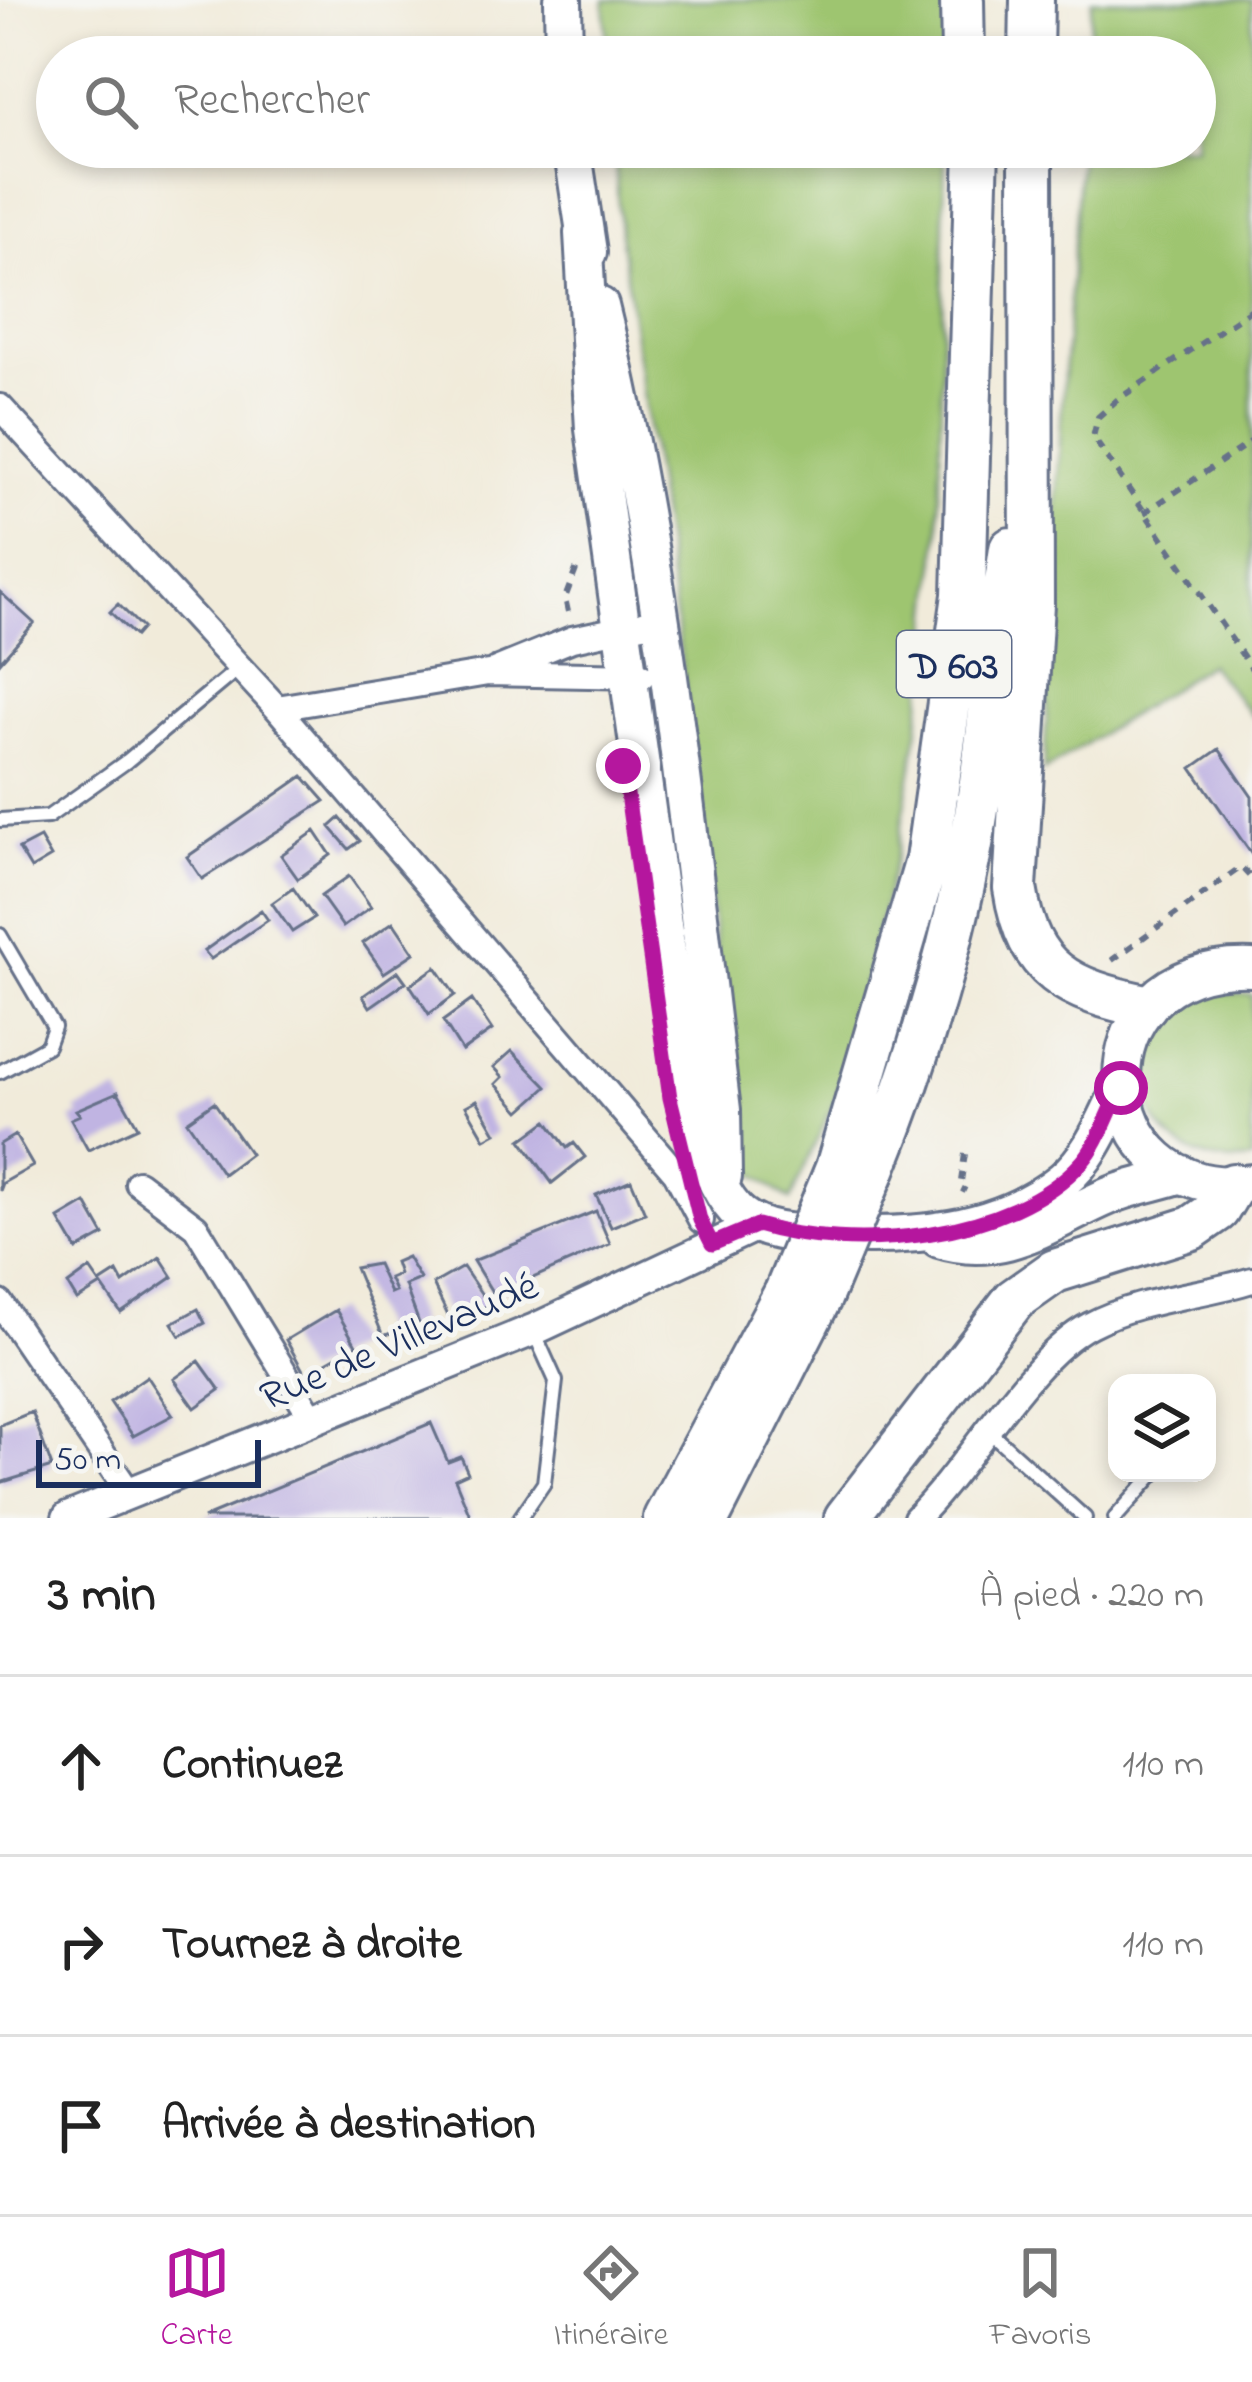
<!DOCTYPE html>
<html lang="fr">
<head>
<meta charset="utf-8">
<style>
	body { margin:0; font-family:"Indie Flower",sans-serif; background:#f6f6f6; color:#222 }
	.controls { position:absolute; right:36px; bottom:36px; display:grid; overflow:hidden; border-radius:24px; box-shadow:0 6px 18px #0003 }
	.controls button { width:108px; height:108px; display:grid; place-items:center; padding:0; border:0; border-bottom:3px solid #e0e0e0; background:#fff; color:#222; font:60px sans-serif }
	.scale { position:absolute; left:36px; bottom:30px; width:225px; box-sizing:border-box; padding-left:12px; border:6px solid #1b2f5e; border-top:0; font-size:33px; line-height:42px; white-space:nowrap; color:#1b2f5e; -webkit-text-stroke:9px #f6f6f2; paint-order:stroke }
	.stop { position:absolute; width:36px; height:36px; margin:-27px; border:9px solid #b5179e; border-radius:50%; background:#fff }
	.stop.end { background:#b5179e; border-color:#fff; box-shadow:0 3px 12px #0008 }
	.list { margin:0; padding:0; list-style:none }
	h2 { display:flex; justify-content:space-between; align-items:center; height:156px; margin:0; padding:0 48px; font-size:51px }
	h2 small { font-size:39px; font-weight:400; color:#767676 }
	.list li { display:grid; grid-template-columns:78px 1fr auto; gap:36px; align-items:center; box-sizing:border-box; height:180px; padding:0 48px; border-top:3px solid #e0e0e0 }
	.list b { display:block; font-size:45px; white-space:nowrap }
	.list em { font-size:39px; font-style:normal; color:#767676 }
	.icon { flex:none; width:66px; height:66px; fill:none; stroke:currentColor; stroke-width:2; stroke-linecap:round; stroke-linejoin:round }
	.map { position:relative; flex:none; width:1252px; height:1518px; overflow:hidden }
	.search { position:absolute; background:#fff; box-shadow:0 6px 18px #0003; left:36px; right:36px; top:36px; height:132px; display:flex; align-items:center; gap:30px; box-sizing:border-box; padding:0 42px; border-radius:66px; color:#767676; font-size:45px }
	.sheet { height:696px; background:#fff }
	nav { display:flex; justify-content:space-around; align-items:center; box-sizing:border-box; height:168px; border-top:3px solid #e0e0e0; background:#fff; font-size:33px; color:#767676 }
	nav a { display:grid; justify-items:center; gap:6px }
	nav .on { color:#b5179e }
	.map>svg:first-child { display:block }
	.green { fill:#9ec570; stroke:#5c7a67; stroke-width:3 }
	.building { fill:#c0b4e2 }
	.lines { fill:none; stroke-linecap:round; stroke-linejoin:round }
	.service-casing { stroke:#667189; stroke-width:18 }
	.minor-casing { stroke:#667189; stroke-width:30 }
	.tertiary-casing { stroke:#667189; stroke-width:36 }
	.secondary-casing { stroke:#667189; stroke-width:42 }
	.trunk-casing { stroke:#667189; stroke-width:48 }
	.path { stroke:#667189; stroke-width:6; stroke-dasharray:9 9; stroke-linecap:butt }
	.service { stroke:#fff; stroke-width:12 }
	.minor { stroke:#fff; stroke-width:24 }
	.tertiary { stroke:#fff; stroke-width:30 }
	.secondary { stroke:#fff; stroke-width:36 }
	.trunk { stroke:#fff; stroke-width:42 }
	.trunk-bridge-casing { stroke:#667189; stroke-width:48; stroke-linecap:butt }
	.trunk-bridge { stroke:#fff; stroke-width:42 }
	.route { stroke:#b5179e; stroke-width:15 }
	.labels { text-anchor:middle; stroke-width:10; stroke-linejoin:round; paint-order:stroke }
	.shield { fill:#f6f6f2; stroke:#5d6b8a; stroke-width:3 }
	.shield-label { font-size:39px; font-weight:bold; fill:#1b2f5e }
	.street-label { font-size:42px; fill:#1b2f5e; stroke:#f6f6f2 }
</style>
</head>
<body>
<div class="map">
<svg width="1252" height="1518" viewBox="0 0 1252 1518">
	<rect width="100%" height="100%" fill="#f6f6f2"/>
	<filter id="ink" filterUnits="userSpaceOnUse"><feTurbulence type="fractalNoise" baseFrequency=".00833" numOctaves="2"/><feDisplacementMap in="SourceGraphic" scale="24" xChannelSelector="R" yChannelSelector="G"/><feConvolveMatrix kernelMatrix="1 2 1 2 8 2 1 2 1" color-interpolation-filters="sRGB"/></filter>
	<filter id="wash" filterUnits="userSpaceOnUse"><feTurbulence type="fractalNoise" baseFrequency=".004" numOctaves="4" result="noise"/><feDisplacementMap in="SourceGraphic" scale="48" xChannelSelector="R" yChannelSelector="G"/><feGaussianBlur stdDeviation="2.7" result="paint"/><feColorMatrix in="noise" values="0 0 0 0 0 0 0 0 0 0 0 0 0 0 0 0 0 1.4 0 .05"/><feComposite in="paint" operator="in"/></filter>
	<g filter="url(#wash)">
		<rect width="100%" height="100%" fill="#f1ebda"/>
		<path class="green" d="M604,0H945L946,57H608Z
			M1092,0H1252V716L1209,664L1044,771L1061,418L1081,147H1195V57H1088Z
			M614,147H945L939,534L919,727L897,852L839,1091L790,1200L754,1174L737,1121L679,643L620,233Z
			M1220,992L1252,995V1160C1131,1175 1103,1027 1220,992Z"/>
		<g id="blocks">
			<path class="building" d="M0,592L34,623L0,662Z
				M118,604L142,628L135,636L110,612Z
				M1219,749L1252,797V855L1192,768Z
				M303,776L325,801L202,879L187,857Z
				M340,818L360,841L349,849L330,827Z
				M315,831L331,855L298,879L281,855Z
				M40,838L51,857L31,869L19,849Z
				M349,876L371,907L343,927L321,896Z
				M293,888L314,918L292,932L272,903Z
				M261,910L268,920L211,959L204,951Z
				M393,922L414,953L384,973L363,943Z
				M436,967L455,995L429,1014L410,985Z
				M398,971L406,982L370,1007L363,996Z
				M472,1000L492,1030L462,1051L443,1021Z
				M512,1051L547,1087L520,1111L496,1084L503,1077L494,1067Z
				M118,1092L138,1127L88,1150L71,1119L80,1115L76,1110Z
				M477,1100L496,1133L485,1139L466,1106Z
				M214,1102L250,1154L223,1174L187,1121Z
				M547,1121L567,1148L574,1143L585,1157L552,1183L521,1140Z
				M15,1135L33,1166L3,1183L0,1191V1144Z
				M631,1180L645,1213L611,1227L596,1195Z
				M86,1203L104,1235L77,1250L59,1219Z
				M596,1211L610,1244L494,1295L473,1261Z
				M160,1257L173,1277L121,1313L100,1283L117,1272L123,1283Z
				M407,1257L420,1279L405,1285L419,1323L383,1336L355,1268L377,1264L390,1293L395,1291L389,1278L399,1274L395,1262Z
				M463,1267L489,1305L451,1322L433,1284Z
				M90,1269L101,1285L77,1300L68,1285Z
				M198,1309L205,1323L180,1336L172,1323Z
				M336,1310L356,1345L305,1374L286,1340Z
				M199,1361L220,1390L195,1408L174,1379Z
				M147,1376L173,1415L133,1436L110,1402Z
				M32,1412L52,1467L0,1483V1425Z
				M431,1423L448,1462L461,1457L468,1473L455,1479L471,1518H203Z"/>
		</g>
	</g>
	<g filter="url(#ink)">
		<use href="#blocks" fill-opacity="0" stroke="#667189" stroke-width="3"/>
		<g class="lines">
			<g class="service-casing">
				<path id="service" d="M0,820L48,817L127,761L239,668
					M0,935L54,1027L47,1046L0,1072
					M990,1432L1085,1518
					M520,1518L544,1483L556,1381L533,1330
					M1115,1518L1155,1473"/>
			</g>
			<g class="minor-casing">
				<path id="minor" d="M0,407L277,708L488,673L642,676
					M496,670L572,639L657,621
					M277,708L676,1173L701,1220
					M138,1183L196,1227L314,1421
					M0,1303L130,1494
					M916,1518C970,1465 1028,1358 1090,1325C1139,1299 1200,1296 1252,1280"/>
			</g>
			<g class="tertiary-casing">
				<path id="tertiary" d="M68,1518L533,1330L757,1225"/>
			</g>
			<g class="secondary-casing">
				<path id="secondary" d="M563,0L564,57
					M572,147L588,252
					M583,233L594,429L690,1118C703,1147 717,1195 741,1215C767,1235 798,1233 829,1234C910,1238 997,1234 1063,1180C1092,1156 1105,1120 1121,1088
					M600,306C665,569 689,842 722,1110L723,1177
					M1252,968C1069,961 1089,1207 1252,1183
					M939,1239C1005,1260 1050,1221 1109,1196C1132,1186 1158,1182 1182,1174"/>
			</g>
			<g class="trunk-casing">
				<path id="trunk" d="M962,0L963,57
					M1031,57L1032,0
					M1031,147L1032,604L1015,888C1028,972 1069,990 1145,1006
					M837,1168L927,860L964,595L977,147
					M873,1172C921,1055 959,928 978,803C991,718 998,633 1011,549
					M665,1518L786,1292
					M708,1518L821,1296
					M846,1518L1014,1300L1055,1271L1192,1228L1218,1210L1233,1185"/>
			</g>
			<path class="path" d="M1252,309L1117,400L1098,417L1093,437L1252,669
				M1144,513L1252,441
				M568,612L565,598L579,562
				M1112,960L1241,867L1252,879
				M965,1154L960,1188L966,1191"/>
			<use href="#service" class="service"/>
			<use href="#minor" class="minor"/>
			<use href="#tertiary" class="tertiary"/>
			<use href="#secondary" class="secondary"/>
			<use href="#trunk" class="trunk"/>
			<g class="trunk-bridge-casing">
				<path id="trunk-bridge" d="M786,1292L837,1168
					M821,1296L873,1172"/>
			</g>
			<use href="#trunk-bridge" class="trunk-bridge"/>
		</g>
	</g>
	<g class="lines" filter="url(#ink)">
		<path class="route" d="M623,766L670,1098L700,1220L712,1244L757,1225C852,1254 1012,1240 1082,1162C1099,1143 1109,1111 1121,1088"/>
	</g>
	<g class="labels">
		<rect class="shield" x="897" y="631" width="114" height="66" rx="9"/>
		<g class="shield-label">
			<text x="954" y="678">D 603</text>
		</g>
		<g class="street-label">
			<text transform="translate(398 1339) rotate(-23)" y="15">Rue de Villevaudé</text>
		</g>
	</g>
</svg>
<div class="controls">
<button><svg class="icon" aria-label="layers" viewBox="0 0 24 24"><path d="M12 4l9 5-9 5-9-5zM3 14l9 5 9-5"/></svg></button>
</div>
<div class="scale">50 m</div>
<div class="stop" style="left:1121px;top:1088px"></div>
<div class="stop end" style="left:623px;top:766px"></div>
<div class="search"><svg class="icon" aria-label="search" viewBox="0 0 24 24"><circle cx="10" cy="10" r="6"/><path d="M15 15l6 6"/></svg>Rechercher</div>
</div>
<section class="sheet">
<h2>3 min<small>À pied · 220 m</small></h2>
<ul class="list">
<li><svg class="icon" aria-label="ahead" viewBox="0 0 24 24"><path d="M12 20V5M6 11l6-6 6 6"/></svg><div><b>Continuez</b></div><em>110 m</em></li>
<li><svg class="icon" aria-label="right" viewBox="0 0 24 24"><path d="M7 20v-9h11M14 6l5 5-5 5"/></svg><div><b>Tournez à droite</b></div><em>110 m</em></li>
<li><svg class="icon" aria-label="arrive" viewBox="0 0 24 24"><path d="M6 21V4h12l-3 4 3 4H6"/></svg><div><b>Arrivée à destination</b></div></li>
</ul>
</section>
<nav>
<a class="on"><svg class="icon" aria-label="map" viewBox="0 0 24 24"><path d="M3 6l6-2 6 2 6-2v14l-6 2-6-2-6 2zM9 4v14M15 6v14"/></svg>Carte</a>
<a><svg class="icon" aria-label="directions" viewBox="0 0 24 24"><path d="M12 3l9 9-9 9-9-9zM9 14v-3h6M13 9l2 2-2 2"/></svg>Itinéraire</a>
<a><svg class="icon" aria-label="saved" viewBox="0 0 24 24"><path d="M7 4h10v16l-5-4-5 4z"/></svg>Favoris</a>
</nav>
</body>
</html>
